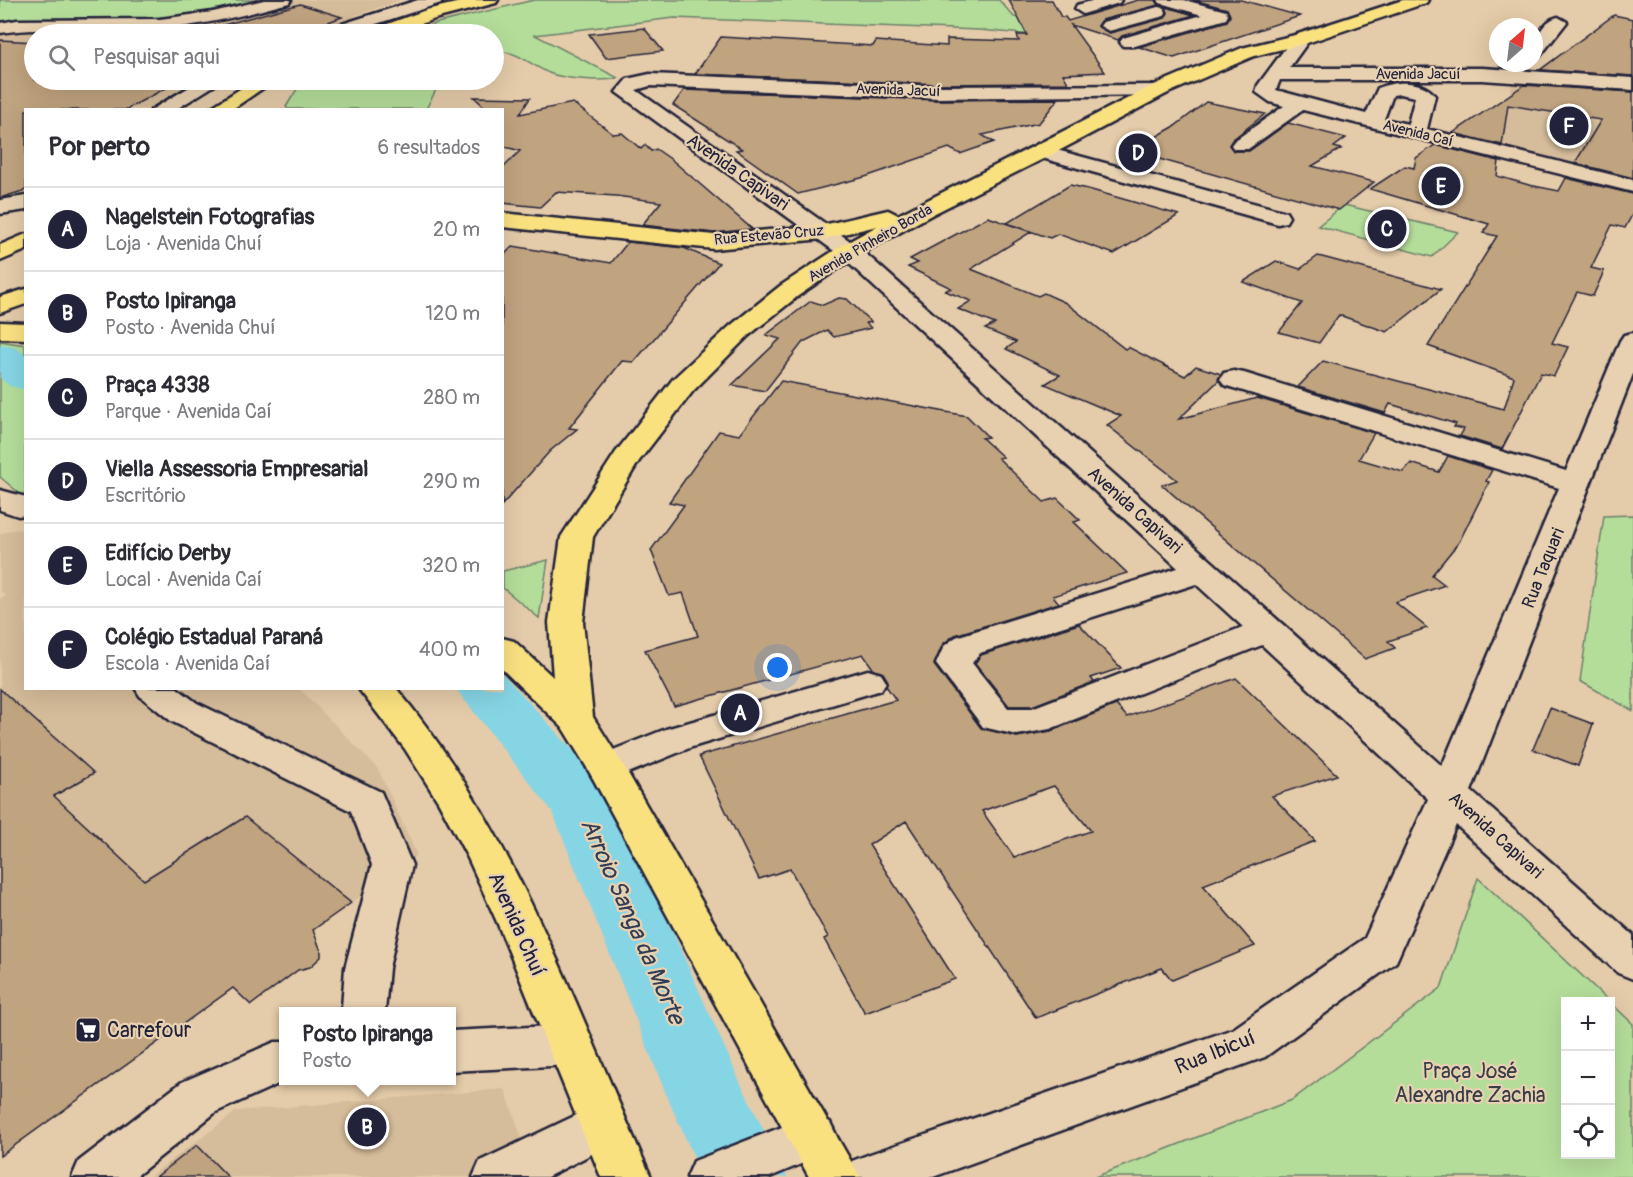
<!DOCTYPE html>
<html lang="pt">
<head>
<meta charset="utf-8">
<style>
	body { margin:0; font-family:Pangolin,sans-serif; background:#f2f2f3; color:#2b2b33 }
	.controls { position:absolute; right:18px; bottom:18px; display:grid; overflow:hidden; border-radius:0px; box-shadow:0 6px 24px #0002 }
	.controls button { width:54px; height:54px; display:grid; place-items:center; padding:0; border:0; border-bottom:2px solid #e1e1e2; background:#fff; color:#2b2b33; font:30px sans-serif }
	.compass { position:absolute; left:1489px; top:18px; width:54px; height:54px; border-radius:50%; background:#fff; box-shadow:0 6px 24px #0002; rotate:28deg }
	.you { position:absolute; left:778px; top:668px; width:21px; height:21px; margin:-15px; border:4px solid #fff; border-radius:50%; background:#1a73e8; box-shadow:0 0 0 9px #1a73e833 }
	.badge { display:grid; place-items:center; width:39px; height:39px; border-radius:50%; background:#22223b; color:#fff; font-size:20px; font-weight:700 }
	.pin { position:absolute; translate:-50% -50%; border:3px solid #fff; box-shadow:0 2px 6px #0006 }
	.popup { position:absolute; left:279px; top:1007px; width:177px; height:78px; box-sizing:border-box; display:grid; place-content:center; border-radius:0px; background:#fff; filter:drop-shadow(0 2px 4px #0005); font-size:20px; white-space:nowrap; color:#7c7c81 }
	.popup b { font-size:22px; color:#2b2b33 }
	.popup::after { content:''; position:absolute; left:50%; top:100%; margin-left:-12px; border:12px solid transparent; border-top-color:#fff }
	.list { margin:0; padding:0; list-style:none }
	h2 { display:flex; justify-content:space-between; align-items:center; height:78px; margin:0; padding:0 24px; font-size:26px }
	h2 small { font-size:20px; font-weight:400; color:#7c7c81 }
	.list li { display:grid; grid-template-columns:39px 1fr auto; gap:18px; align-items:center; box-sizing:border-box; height:84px; padding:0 24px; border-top:2px solid #e1e1e2 }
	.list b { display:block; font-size:22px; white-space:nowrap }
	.list p { margin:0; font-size:20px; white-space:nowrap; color:#7c7c81 }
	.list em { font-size:20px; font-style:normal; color:#7c7c81 }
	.icon { flex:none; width:33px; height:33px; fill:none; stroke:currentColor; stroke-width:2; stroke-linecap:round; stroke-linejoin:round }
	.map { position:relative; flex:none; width:1633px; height:1177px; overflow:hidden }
	.search { position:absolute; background:#fff; box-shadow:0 6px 24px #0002; left:24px; top:24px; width:480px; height:66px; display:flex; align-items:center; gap:15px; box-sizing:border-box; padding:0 21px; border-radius:33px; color:#7c7c81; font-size:22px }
	.panel { position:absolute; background:#fff; box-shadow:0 6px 24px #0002; left:24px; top:108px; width:480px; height:582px; border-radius:0px }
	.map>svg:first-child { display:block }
	.built { fill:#d5bc9a }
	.green { fill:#b4dd9a; stroke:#6b806a; stroke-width:1.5 }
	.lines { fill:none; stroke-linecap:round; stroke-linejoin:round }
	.river { fill:#86d5e5; fill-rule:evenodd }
	.building { fill:#c0a37f; stroke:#22223b; stroke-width:1.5; fill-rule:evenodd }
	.minor-casing { stroke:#22223b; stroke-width:5 }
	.major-casing { stroke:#22223b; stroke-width:5 }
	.minor { fill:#e8d1b1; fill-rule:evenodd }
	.major { fill:#fae180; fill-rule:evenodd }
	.labels { text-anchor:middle; stroke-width:4.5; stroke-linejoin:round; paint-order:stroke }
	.far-street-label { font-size:15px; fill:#22223b; stroke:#e8d1b1 }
	.street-label { font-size:18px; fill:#22223b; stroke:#e8d1b1 }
	.near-street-label { font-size:21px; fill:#22223b; stroke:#e8d1b1 }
	.near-poi-label { font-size:21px; fill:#22223b; stroke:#e8d1b1; text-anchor:start }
	.near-park-label { font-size:21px; fill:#383e49; stroke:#e8d1b1 }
	.near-water-label { font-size:24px; font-style:italic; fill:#313d54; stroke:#e8d1b1 }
</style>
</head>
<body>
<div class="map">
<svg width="1633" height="1177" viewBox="0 0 1633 1177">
	<rect width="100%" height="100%" fill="#e4cba9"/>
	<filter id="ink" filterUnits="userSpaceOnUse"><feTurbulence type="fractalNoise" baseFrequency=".0167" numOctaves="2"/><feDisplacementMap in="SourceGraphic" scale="12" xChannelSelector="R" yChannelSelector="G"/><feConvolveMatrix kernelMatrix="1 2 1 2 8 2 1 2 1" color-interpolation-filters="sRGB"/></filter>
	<g filter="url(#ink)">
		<path class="built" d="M0,0H400L354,16L366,25L340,34H34V80H228L172,109L26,110L25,208L0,212Z
			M1513,78L1575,82L1578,92L1633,108V176L1502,148Z
			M25,529L26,688L300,689L378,769L417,855L351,903L244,817L144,880L54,796L94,773L10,698L0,702V599L6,596L0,590V534L11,530Z
			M505,1089L535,1177H149L237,1111Z"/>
		<path class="green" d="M0,0H265C174,22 93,22 0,25Z
			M534,0H999L1014,17H1047L1035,35L979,30L674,18L535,35L618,78C602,82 563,79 549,73C531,65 513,48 494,52V34H407L437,23Z
			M308,80H441L426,109H288L286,107L300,84Z
			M1344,205L1458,232L1432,257L1318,226Z
			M0,341L25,345V498L0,477Z
			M1633,515V711L1580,681L1604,516Z
			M548,560L539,618L503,588V571Z
			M1478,878L1609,1001L1566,1002V1154H1610L1611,1003L1633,1024V1177H1095L1292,1100L1441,988Z"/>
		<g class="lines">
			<path class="river" d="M0,344L16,348L26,355V390L10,386L0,378Z
				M502,673L604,784L614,801L740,1082L787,1177H703L668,1099L552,811L455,688H502Z"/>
		</g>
		<path class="building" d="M1009,0H1052L1061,17H1065L1068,21L1138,0H1156L1159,5L1102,20L1098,26L1110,33L1165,18L1168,13L1166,7L1194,15L1122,36L1118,40L1071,25L1105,72L1063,74L1068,83L938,84L695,74L721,37L873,46L876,41L947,46V39L1019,41L1017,35H1027Z
			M1193,0H1241L1300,16L1174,58L1139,47L1227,21L1230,16L1227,9Z
			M300,4L342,17L296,34H170L228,28L223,25Z
			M1614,15L1633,19V76L1540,70Z
			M644,28L663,51L606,58L589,34Z
			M0,40L34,42V80H181L125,110H26V190L0,198Z
			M1524,85L1633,92V178L1575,163L1601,120L1508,105L1502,145L1453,133Z
			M684,90L938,100L1058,99L1039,123L982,135L994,142L960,154L949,148L865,177L798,194L736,150L742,149L673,105Z
			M474,97L530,98L520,114L573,103L613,134L622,133L641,149L645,145L651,151L656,149L672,160L752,229L714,233L642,225L661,202L616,196L556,192L540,207L502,203V169L520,151L502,146V110H488Z
			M1206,102L1265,114L1232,140L1229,145L1234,151H1249L1288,123L1346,138L1334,147L1341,149L1312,166L1374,182L1339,210L1131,151L1175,126Z
			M1435,145L1499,161L1497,176L1529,185L1559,191L1566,178L1633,194V213L1625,228L1612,225L1591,268L1604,271L1593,296L1577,292L1552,343L1568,347L1554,376L1541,373L1502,449L1460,436L1464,429L1454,427L1456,424L1390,404L1385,413L1298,387L1323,361L1504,409L1514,377L1428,346L1497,236L1483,233L1489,224L1370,189L1405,166L1414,168L1416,158Z
			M1070,185L1088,189L1179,215L1114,254L1058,234L1050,238L1007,223Z
			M988,217L1031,232L971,269L1038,296L1044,293L1066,303L1125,349L1128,347L1185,376L1196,366L1221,374L1218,381L1179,419L1257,398L1374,433L1359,459L1403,472L1411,463L1439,472L1448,456L1492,470L1486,481L1489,482L1459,542L1432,575L1445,585L1395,602L1427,628L1388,641L1395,648L1365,659L1162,485L1177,480L1107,425L1121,416L1045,384L1060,375L1006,349L1016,342L985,329L995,324L958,309L971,301L945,291L951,288L908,267L918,263L910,259Z
			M628,242L684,248L719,263L634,362L622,361L569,428L577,429L550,451L502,505V257L513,246L611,263Z
			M1318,256L1326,258L1441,289L1387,332L1339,315L1319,343L1279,332L1302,303L1243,282L1276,261L1300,269Z
			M839,298L847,299L871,322L866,323L871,328L834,337L827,330L803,342L765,391L732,385L780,339L766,335L811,301L823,305Z
			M781,381L967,416L988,437L982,438L1003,457L998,458L1044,502L1057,498L1080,520L1074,522L1127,573L1053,596L1059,603L955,635L943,644L934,665L981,728L1017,737L1051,731L1116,705L1127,717L1236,678L1337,775L1272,796L1315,841L1203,885L1255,946L1172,980L1162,968L1036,1018L906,821L869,845L955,979L865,1013L824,939L828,937L790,869L759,879L699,756L896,700L886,686L888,681L883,673L874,670L863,654L674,706L645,650L698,636L683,593L669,596L651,550L684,505L669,502L719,431L739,435ZM1054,786L1091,831L1014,857L982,811Z
			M1079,624L1121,668L1091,678L1094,682L1032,706H1009L975,663L981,655Z
			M0,689L94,773L54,796L144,880L245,817L351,903L313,930L321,951V957L310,967L298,970L251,1005L233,988L0,1156Z
			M1550,708L1593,724L1578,766L1533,749Z
			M197,1145L228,1177H156Z"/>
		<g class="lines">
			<g class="minor-casing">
				<path id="minor" d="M264,0H291L289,3C241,16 193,28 143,30C95,32 48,26 0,33V23L17,20L160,19L213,12Z
					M418,0H443L441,3L345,34H320L323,30Z
					M1095,0H1121L1119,3L1083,14L1075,9L1077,5Z
					M1158,0H1184L1226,11L1228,15L1226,19L1135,46H1123L1120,42L1123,38L1202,15L1160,3Z
					M1158,7L1164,8L1166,12L1164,16L1109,31L1100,26L1103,22Z
					M1558,17L1567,22L1540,56L1534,57C1534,42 1541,21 1558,17Z
					M1301,34L1310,39L1289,68H1482L1633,78V90L1482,80H1280L1276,90L1366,114L1378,88C1395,81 1423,79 1435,96L1427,129L1633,180V192L1303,110L1248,149H1234L1231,145L1234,141L1284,106L1270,102L1256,92L1258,85L1295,35ZM1400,94L1415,97L1408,124L1384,119L1393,95Z
					M650,74L938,86L1168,85L1170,89L1161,95L938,98L650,86L636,90L857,246L1442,766L1559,488L1224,385L1220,379L1224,373L1234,371L1244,373L1566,471L1620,341L1624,335L1633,333V374L1471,791L1633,935V979L1618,973L1456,825L1396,962L1265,1057L933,1177H845L852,1161L870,1154L1233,1029L1365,938L1428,799L1262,645L1050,729L1017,735L983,727L936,664L944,646L956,637L1178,568L841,256L616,92L627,79ZM1196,584L1243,627L1032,708H1008L972,663L980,653Z
					M201,80H223L175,110H151Z
					M1042,146L1286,212L1289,217L1286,222L1278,224L1035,156L1032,152L1035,148Z
					M26,196V210L0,214V200Z
					M0,490L26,497V515L18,516L0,510Z
					M868,670L881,674L886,682L881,690L692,747L606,782L593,778L587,768L593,758L666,729Z
					M135,688H177L197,703L381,792L412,865L389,968L385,1012H343L342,1008L345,968L372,865L351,811L171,721L140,696Z
					M571,1025L587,1031L594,1045L587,1059L571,1065L451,1071V1031Z
					M275,1042H283V1080H287L216,1112L135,1177H72L79,1161L182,1082Z
					M602,1103L619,1110L626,1125L619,1140L547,1177H473L480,1161Z
					M813,1115L830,1122L837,1137L830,1152L770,1177H687L694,1161Z"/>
			</g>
			<g class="major-casing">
				<path id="major" d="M469,0H498L496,3L438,18L392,34H368L371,30L426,10Z
					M1403,0H1428L1426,3L1307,43L1254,56L1168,93L1049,156L933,214L857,256L798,296L748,336L693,391L639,461L593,537L583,622L593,717L625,768L860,1177H809L589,771L562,727L502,669V638L514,641L553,677L549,622L561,537L616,452L673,379L730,326L780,286L841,246L877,226L823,239L714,249L502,227V213L714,235L823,225L888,210L898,215L1154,85L1242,48L1295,35Z
					M254,80H275L231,110H207Z
					M26,234V250L0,261V245Z
					M26,289V304L0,313V297Z
					M0,322L26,323V339L0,338Z
					M358,688H396C516,831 576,1009 651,1177H601L497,922L468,858L439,803L405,749Z"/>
			</g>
			<use href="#minor" class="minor"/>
			<use href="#major" class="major"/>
		</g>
	</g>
	<defs>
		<g id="supermarket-square" transform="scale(1.35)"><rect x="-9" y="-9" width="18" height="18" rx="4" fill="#22223b" stroke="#e8d1b1"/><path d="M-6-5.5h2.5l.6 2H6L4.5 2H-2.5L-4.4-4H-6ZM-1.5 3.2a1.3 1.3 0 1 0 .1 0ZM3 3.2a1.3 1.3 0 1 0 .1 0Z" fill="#fff"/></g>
	</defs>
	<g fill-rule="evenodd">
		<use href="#supermarket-square" x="88" y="1030"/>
	</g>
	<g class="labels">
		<g class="far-street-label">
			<text x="1418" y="79">Avenida Jacuí</text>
			<text transform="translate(898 90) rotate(2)" y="5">Avenida Jacuí</text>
			<text transform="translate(1418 133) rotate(14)" y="5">Avenida Caí</text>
			<text transform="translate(769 235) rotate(-5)" y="5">Rua Estevão Cruz</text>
			<text transform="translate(870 243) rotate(-30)" y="5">Avenida Pinheiro Borda</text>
		</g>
		<g class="street-label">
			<text transform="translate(738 172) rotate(35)" y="6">Avenida Capivari</text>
			<text transform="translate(1135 510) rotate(42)" y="6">Avenida Capivari</text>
			<text transform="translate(1543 568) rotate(-68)" y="6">Rua Taquari</text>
			<text transform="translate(1496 835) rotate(42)" y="6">Avenida Capivari</text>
		</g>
		<g class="near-street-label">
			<text transform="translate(517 924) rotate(66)" y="7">Avenida Chuí</text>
			<text transform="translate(1215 1052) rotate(-22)" y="7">Rua Ibicuí</text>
		</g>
		<g class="near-poi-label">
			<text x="107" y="1037">Carrefour</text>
		</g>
		<g class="near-park-label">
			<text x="1470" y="1078">Praça José<tspan x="1470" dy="24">Alexandre Zachia</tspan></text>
		</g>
		<g class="near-water-label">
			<text transform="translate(633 921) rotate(66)" y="8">Arroio Sanga da Morte</text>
		</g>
	</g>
</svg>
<div class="controls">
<button>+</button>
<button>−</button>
<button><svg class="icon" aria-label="locate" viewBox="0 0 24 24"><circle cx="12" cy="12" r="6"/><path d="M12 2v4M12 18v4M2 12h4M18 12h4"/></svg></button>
</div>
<svg class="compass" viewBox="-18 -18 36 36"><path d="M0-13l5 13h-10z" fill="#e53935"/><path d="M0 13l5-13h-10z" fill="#7c7c81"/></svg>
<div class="you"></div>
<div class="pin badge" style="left:740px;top:713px">A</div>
<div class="pin badge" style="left:367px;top:1127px">B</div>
<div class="popup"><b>Posto Ipiranga</b>Posto</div>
<div class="pin badge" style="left:1387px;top:229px">C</div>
<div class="pin badge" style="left:1138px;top:153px">D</div>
<div class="pin badge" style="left:1441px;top:186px">E</div>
<div class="pin badge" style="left:1569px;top:126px">F</div>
<div class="search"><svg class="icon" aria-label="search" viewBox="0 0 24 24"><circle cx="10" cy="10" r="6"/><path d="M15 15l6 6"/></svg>Pesquisar aqui</div>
<section class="panel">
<h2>Por perto<small>6 resultados</small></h2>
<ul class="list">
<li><span class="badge">A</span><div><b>Nagelstein Fotografias</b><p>Loja · Avenida Chuí</p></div><em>20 m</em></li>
<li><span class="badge">B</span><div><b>Posto Ipiranga</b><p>Posto · Avenida Chuí</p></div><em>120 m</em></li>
<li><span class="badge">C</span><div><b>Praça 4338</b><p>Parque · Avenida Caí</p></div><em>280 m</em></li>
<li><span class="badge">D</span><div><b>Viella Assessoria Empresarial</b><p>Escritório</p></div><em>290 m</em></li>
<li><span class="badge">E</span><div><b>Edifício Derby</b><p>Local · Avenida Caí</p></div><em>320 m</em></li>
<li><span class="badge">F</span><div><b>Colégio Estadual Paraná</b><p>Escola · Avenida Caí</p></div><em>400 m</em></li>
</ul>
</section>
</div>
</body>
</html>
